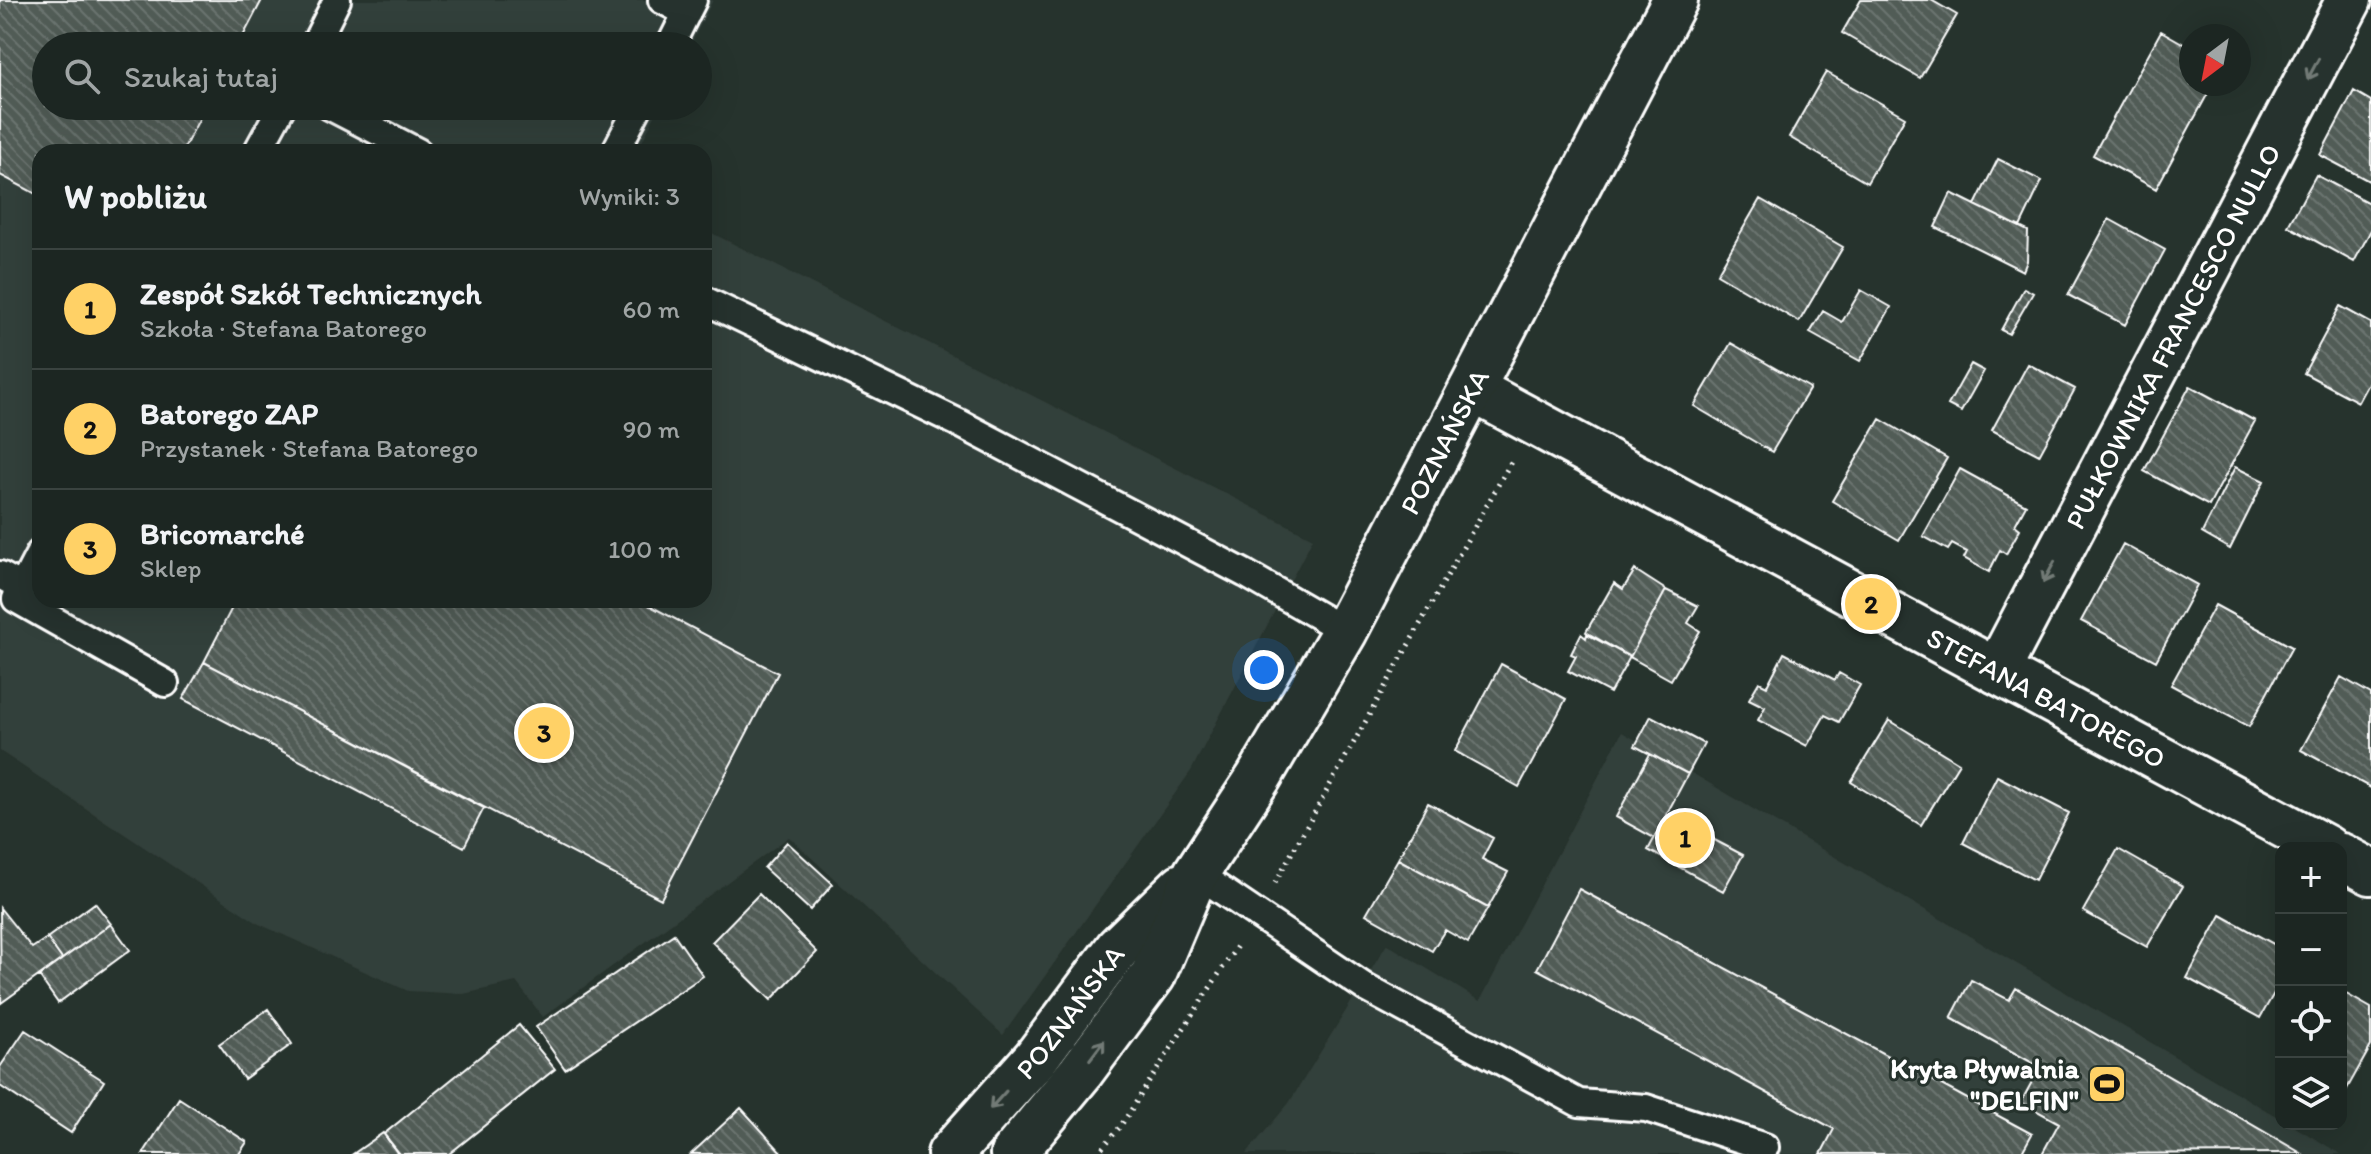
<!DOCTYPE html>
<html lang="pl">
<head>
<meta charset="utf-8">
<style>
	body { margin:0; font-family:Itim,sans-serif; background:#252e2a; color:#f1f3f6 }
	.controls { position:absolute; right:24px; bottom:24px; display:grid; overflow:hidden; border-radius:16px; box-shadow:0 8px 32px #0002 }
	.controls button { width:72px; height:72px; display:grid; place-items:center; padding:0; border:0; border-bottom:2px solid #3a4340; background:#1c2622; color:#f1f3f6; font:40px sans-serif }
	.compass { position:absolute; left:2179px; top:24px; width:72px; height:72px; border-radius:50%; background:#1c2622; box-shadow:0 8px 32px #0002; rotate:212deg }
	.you { position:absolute; left:1264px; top:670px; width:28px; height:28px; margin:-20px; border:6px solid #fff; border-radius:50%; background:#1a73e8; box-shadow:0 0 0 12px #1a73e833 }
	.badge { display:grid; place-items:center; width:52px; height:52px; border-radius:50%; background:#ffd166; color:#111; font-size:26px; font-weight:700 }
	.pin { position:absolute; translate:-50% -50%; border:4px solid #fff; box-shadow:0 2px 8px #0006 }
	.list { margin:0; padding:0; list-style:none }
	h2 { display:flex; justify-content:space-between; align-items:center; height:104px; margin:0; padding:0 32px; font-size:34px }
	h2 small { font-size:26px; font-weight:400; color:#a0a5a5 }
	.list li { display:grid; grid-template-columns:52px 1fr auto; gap:24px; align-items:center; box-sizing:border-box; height:120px; padding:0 32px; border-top:2px solid #3a4340 }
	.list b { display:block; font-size:30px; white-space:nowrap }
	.list p { margin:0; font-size:26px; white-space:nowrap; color:#a0a5a5 }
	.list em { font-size:26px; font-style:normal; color:#a0a5a5 }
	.icon { flex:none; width:44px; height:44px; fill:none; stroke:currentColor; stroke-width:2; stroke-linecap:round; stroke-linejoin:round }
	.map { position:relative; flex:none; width:2371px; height:1154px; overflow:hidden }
	.search { position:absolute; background:#1c2622; box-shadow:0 8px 32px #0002; left:32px; top:32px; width:680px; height:88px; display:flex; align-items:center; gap:20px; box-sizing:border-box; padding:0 28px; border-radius:44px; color:#a0a5a5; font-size:30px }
	.panel { position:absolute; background:#1c2622; box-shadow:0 8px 32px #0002; left:32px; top:144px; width:680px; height:464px; border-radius:24px }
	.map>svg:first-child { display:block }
	.built { fill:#333f3a }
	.building { fill:url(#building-back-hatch); stroke:#fff; stroke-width:2 }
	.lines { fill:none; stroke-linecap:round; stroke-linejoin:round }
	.lane-casing { stroke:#fff; stroke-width:32 }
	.street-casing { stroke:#fff; stroke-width:50 }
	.secondary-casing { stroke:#fff; stroke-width:50 }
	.path { stroke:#fff; stroke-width:5; stroke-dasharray:2 6; stroke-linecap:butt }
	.lane { stroke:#26332d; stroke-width:26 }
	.street { stroke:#26332d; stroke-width:44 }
	.secondary { stroke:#26332d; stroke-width:44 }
	.oneway { stroke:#727a76 }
	.labels { text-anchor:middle; stroke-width:6; stroke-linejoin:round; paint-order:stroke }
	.street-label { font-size:28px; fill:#fff; stroke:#26332d }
	.poi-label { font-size:28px; font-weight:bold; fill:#fff; stroke:#26332d; text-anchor:end }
</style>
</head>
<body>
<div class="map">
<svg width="2371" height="1154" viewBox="0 0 2371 1154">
	<defs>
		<pattern id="building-back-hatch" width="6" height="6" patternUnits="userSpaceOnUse" patternTransform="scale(2)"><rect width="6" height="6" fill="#515c57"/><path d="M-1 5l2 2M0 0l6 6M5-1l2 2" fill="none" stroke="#6b7470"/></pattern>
	</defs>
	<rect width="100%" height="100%" fill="#26332d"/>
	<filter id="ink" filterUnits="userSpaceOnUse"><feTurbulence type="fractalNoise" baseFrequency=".0125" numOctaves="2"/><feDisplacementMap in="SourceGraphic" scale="16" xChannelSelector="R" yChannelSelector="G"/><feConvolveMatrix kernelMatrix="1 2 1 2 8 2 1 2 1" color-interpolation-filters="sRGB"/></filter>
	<g filter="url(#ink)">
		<path class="built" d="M0,0H713L690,46H46V106H660L637,152H40V600H704V229L1313,538L1191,771L1003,1035L789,837L543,1017L516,982L464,994L408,991L259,924L0,751Z
			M1622,732L2281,1119V1124H2290L2341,1154H1246L1289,1103L1387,944L1480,1001Z"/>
		<path class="building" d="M0,0H262L238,46H46V106H206L182,152H40V196L0,175Z
			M1861,0H1931L1957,15L1920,78L1842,33Z
			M2161,31L2191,48V84H2213L2156,189L2093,155Z
			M1826,72L1905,117L1867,183L1789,137Z
			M2354,91L2371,101V182L2320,155Z
			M1998,159L2042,181L2020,227L1975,205Z
			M2316,175L2371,204V230L2354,262L2288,226Z
			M1951,193L2028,231L2027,261L2023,271L1935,227Z
			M1760,199L1843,247L1799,322L1717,274Z
			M2109,219L2165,250L2125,325L2068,295Z
			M2024,288L2033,293L2009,334L2001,330Z
			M1861,290L1891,307L1860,361L1810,333L1823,311L1842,322Z
			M2340,306L2371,323V378L2358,402L2304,373Z
			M1731,343L1810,388L1772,452L1694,406Z
			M1971,364L1984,371L1961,412L1948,405Z
			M2028,364L2075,389L2039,455L1992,430Z
			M2190,386L2255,421L2209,506L2144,471Z
			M1880,419L1947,458L1899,540L1832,501Z
			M2235,467L2264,481L2230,549L2202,533Z
			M1960,469L2026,505L2015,525L2020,529L2006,554L2000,550L1989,572L1964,558L1967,552L1952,544L1948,550L1923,536Z
			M2123,544L2197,585L2156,661L2081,621Z
			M1635,570L1666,590L1630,657L1586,632L1614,583L1623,589Z
			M1666,590L1698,606L1688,623L1700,631L1671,680L1630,657Z
			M236,600H639L778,673L661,899L204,662Z
			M2215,605L2292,647L2249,727L2171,685Z
			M1581,634L1586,638L1587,634L1630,657L1610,693L1568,671L1576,656L1571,654Z
			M1784,653L1835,680L1839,673L1860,685L1839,722L1825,715L1807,746L1758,720L1765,707L1749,699L1759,682L1767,686Z
			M204,662L484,808L464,847L183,699Z
			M1501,664L1566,699L1519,787L1455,751Z
			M2341,677L2371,694V788L2301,750Z
			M1651,716L1704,744L1688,774L1635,746Z
			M1889,720L1959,763L1921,825L1851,782Z
			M1650,754L1688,774L1654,838L1616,817Z
			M1997,776L2069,813L2035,880L1963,843Z
			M1428,803L1493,838L1482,859L1508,872L1488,908L1398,859Z
			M1667,815L1743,855L1723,891L1648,850Z
			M787,842L833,884L810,910L764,868Z
			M2118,849L2183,886L2147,947L2083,911Z
			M1398,859L1488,908L1468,943L1445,930L1432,951L1366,914Z
			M1579,889L2032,1134L2021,1154H1821L1834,1129L1537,969Z
			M759,894L817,952L771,1000L712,942Z
			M95,903L111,924L62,959L47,938Z
			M0,908L32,948L47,938L62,959L1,1003Z
			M2221,915L2281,948V981L2260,1018L2187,978Z
			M111,924L130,950L58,1003L39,976Z
			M674,934L703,976L565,1069L536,1027Z
			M1971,980L2009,1000L2016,988L2301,1153L2042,1154L2059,1123L2021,1102L2040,1067L1951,1018Z
			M2341,991L2371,1008V1046L2343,1096L2341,1095Z
			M268,1009L292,1044L244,1079L219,1044Z
			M519,1025L555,1069L449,1154H400L384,1134Z
			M25,1030L104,1081L71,1133L0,1086V1067Z
			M179,1098L247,1142L239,1154H143Z
			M741,1108L783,1154H691Z
			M383,1133L398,1154H353Z"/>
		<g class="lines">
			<g class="lane-casing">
				<path id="lane" d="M662,0L687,13
					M314,46L337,0
					M670,46L693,0
					M329,106L418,152
					M257,152L282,106
					M615,152L639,106
					M704,300L959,423L1246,574L1345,631
					M40,553L16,599L165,683
					M0,575L22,587
					M1196,873L1366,988L1579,1103L1646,1108L1765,1147"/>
			</g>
			<g class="street-casing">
				<g id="street">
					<path id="s1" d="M1472,389L2326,848"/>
					<path id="s2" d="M1997,671L2349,0"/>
					<path d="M2341,856L2371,872"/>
				</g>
			</g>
			<g class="secondary-casing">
				<g id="secondary">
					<path id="s3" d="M950,1154L1035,1059L1118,948L1182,886"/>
					<path id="s4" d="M1013,1154L1080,1073L1153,975L1196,873L1259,777L1345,631L1675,0"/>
				</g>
			</g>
			<path class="path" d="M1275,883L1511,462
				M1097,1154L1120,1127L1237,946"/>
			<use href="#lane" class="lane"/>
			<use href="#street" class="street"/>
			<use href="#secondary" class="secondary"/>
		</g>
		<defs><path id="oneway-shaft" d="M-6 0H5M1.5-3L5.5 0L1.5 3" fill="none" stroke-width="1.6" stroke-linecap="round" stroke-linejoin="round" transform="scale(2)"/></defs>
		<g class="oneway">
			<use href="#oneway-shaft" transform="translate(2313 69) rotate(118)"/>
			<use href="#oneway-shaft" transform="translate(2049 572) rotate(118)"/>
			<use href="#oneway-shaft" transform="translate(1097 1050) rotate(-53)"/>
			<use href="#oneway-shaft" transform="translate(998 1100) rotate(132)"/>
		</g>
	</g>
	<defs>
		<g id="stadium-square" transform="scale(2)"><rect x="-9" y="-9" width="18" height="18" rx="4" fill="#ffd166" stroke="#26332d"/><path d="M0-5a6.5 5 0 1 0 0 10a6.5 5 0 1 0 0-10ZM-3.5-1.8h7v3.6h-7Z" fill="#111"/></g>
	</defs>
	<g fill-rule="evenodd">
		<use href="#stadium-square" x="2107" y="1084"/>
	</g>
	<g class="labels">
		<g class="street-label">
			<text dy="10" stroke="none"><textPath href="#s2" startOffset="378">PUŁKOWNIKA FRANCESCO NULLO</textPath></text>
			<text dy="10" stroke="none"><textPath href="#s4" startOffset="836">POZNAŃSKA</textPath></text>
			<text dy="10" stroke="none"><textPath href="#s1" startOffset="652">STEFANA BATOREGO</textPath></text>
			<text dy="10" stroke="none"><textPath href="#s3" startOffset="186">POZNAŃSKA</textPath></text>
		</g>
		<g class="poi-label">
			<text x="2079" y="1078">Kryta Pływalnia<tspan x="2079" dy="32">"DELFIN"</tspan></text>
		</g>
	</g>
</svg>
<div class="controls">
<button>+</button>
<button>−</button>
<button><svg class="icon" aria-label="locate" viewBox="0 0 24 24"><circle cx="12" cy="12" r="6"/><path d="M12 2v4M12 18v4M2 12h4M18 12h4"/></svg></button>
<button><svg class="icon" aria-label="layers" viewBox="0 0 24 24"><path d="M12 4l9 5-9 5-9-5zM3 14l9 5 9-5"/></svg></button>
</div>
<svg class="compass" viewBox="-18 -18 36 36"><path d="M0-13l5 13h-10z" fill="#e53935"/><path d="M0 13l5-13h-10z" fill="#a0a5a5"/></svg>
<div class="you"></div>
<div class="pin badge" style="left:1685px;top:838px">1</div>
<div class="pin badge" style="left:1871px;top:604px">2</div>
<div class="pin badge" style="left:544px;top:733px">3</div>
<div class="search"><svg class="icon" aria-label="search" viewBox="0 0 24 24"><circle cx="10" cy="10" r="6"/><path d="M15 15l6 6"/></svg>Szukaj tutaj</div>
<section class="panel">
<h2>W pobliżu<small>Wyniki: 3</small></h2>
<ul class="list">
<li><span class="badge">1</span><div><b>Zespół Szkół Technicznych</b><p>Szkoła · Stefana Batorego</p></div><em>60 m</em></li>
<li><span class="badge">2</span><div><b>Batorego ZAP</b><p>Przystanek · Stefana Batorego</p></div><em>90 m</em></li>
<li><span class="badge">3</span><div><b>Bricomarché</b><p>Sklep</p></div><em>100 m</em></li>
</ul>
</section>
</div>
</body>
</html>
